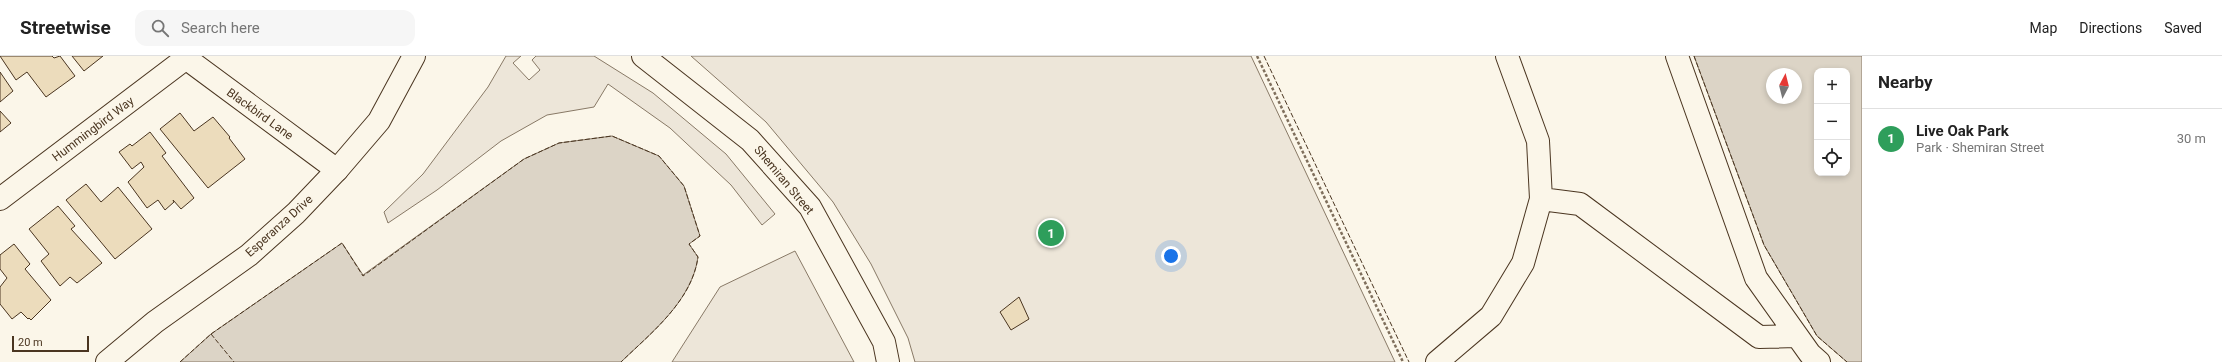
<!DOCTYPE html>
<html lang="en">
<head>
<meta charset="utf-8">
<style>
	body { margin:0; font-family:Roboto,sans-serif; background:#f6f6f6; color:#222 }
	.controls { position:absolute; right:12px; top:12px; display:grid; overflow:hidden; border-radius:8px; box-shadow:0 2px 6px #0003 }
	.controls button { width:36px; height:36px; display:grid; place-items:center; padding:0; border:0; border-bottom:1px solid #e0e0e0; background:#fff; color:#222; font:20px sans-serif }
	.compass { position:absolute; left:1766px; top:12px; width:36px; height:36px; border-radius:50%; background:#fff; box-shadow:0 2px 6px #0003; rotate:7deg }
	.scale { position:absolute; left:12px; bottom:10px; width:77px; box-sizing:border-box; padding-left:4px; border:2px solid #4a3520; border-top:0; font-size:11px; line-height:14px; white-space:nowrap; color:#4a3520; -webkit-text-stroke:3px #fbf6e9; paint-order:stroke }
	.you { position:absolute; left:1171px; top:200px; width:14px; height:14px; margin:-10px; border:3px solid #fff; border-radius:50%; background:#1a73e8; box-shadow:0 0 0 6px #1a73e833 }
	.badge { display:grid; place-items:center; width:26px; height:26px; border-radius:50%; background:#7c3aed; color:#fff; font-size:13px; font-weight:700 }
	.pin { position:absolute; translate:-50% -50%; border:2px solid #fff; box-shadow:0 1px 4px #0006 }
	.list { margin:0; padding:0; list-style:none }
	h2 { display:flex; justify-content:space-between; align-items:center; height:52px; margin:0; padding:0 16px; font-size:17px }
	h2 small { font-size:13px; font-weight:400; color:#767676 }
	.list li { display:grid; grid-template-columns:26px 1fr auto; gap:12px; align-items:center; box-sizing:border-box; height:60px; padding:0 16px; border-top:1px solid #e0e0e0 }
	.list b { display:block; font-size:15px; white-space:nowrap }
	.list p { margin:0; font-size:13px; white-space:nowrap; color:#767676 }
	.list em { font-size:13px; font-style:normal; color:#767676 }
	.icon { flex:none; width:22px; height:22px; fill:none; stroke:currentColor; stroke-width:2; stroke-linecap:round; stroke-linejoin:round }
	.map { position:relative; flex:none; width:1862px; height:306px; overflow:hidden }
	header { display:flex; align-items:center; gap:24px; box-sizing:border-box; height:56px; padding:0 20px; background:#fff; border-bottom:1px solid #e0e0e0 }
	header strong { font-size:19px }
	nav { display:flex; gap:22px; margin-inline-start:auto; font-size:14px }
	.search { width:280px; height:36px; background:#f6f6f6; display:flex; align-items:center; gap:10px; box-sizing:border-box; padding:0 14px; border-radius:12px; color:#767676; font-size:15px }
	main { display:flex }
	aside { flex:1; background:#fff }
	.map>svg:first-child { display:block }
	.green { fill:#ede6d9; stroke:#887966 }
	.water { fill:#dcd4c6; stroke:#887966; fill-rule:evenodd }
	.building { fill:#ecdcbc; stroke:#4a3520 }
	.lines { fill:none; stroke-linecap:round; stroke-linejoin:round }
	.minor-casing { stroke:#4a3520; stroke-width:24 }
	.major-casing { stroke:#4a3520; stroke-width:24 }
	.path { stroke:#7f6f5c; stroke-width:2.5; stroke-dasharray:3 2; stroke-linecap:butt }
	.minor { stroke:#fbf6e9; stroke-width:22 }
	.major { stroke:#fbf6e9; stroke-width:22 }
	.fence { stroke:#4a3520; stroke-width:1; stroke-dasharray:5 2; stroke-linecap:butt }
	.labels { text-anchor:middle; stroke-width:3; stroke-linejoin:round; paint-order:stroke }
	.street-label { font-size:12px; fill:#4a3520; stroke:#fbf6e9 }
</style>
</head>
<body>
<header>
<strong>Streetwise</strong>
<div class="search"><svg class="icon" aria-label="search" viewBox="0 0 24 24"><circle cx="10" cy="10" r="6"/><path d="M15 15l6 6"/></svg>Search here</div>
<nav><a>Map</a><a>Directions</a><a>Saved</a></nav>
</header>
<main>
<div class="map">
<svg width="1862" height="306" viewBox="0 0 1862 306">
	<rect width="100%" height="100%" fill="#fbf6e9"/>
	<path class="green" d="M506,0H521L513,7L529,24L540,14L532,4L536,0H594L653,37L726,98L775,158L762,169L731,129L670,72L608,28L594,51L547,59L501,85L437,134L388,167L384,156L423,118L488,31Z
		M691,0H1251L1395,306H915L908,282L871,208L833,146L766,66Z
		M795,195L854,306H672L720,231Z"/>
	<path class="water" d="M1694,0H1862V306H1847L1817,280L1764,189ZM1817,15H1847V117H1817ZM1772,18H1796V42H1772Z
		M612,80L659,100L684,130L700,180L689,188L698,201C692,245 651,277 621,306H180L211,278L342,187L363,219L524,103L559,87Z"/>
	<path class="building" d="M0,0H52L54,2L60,0L75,20L46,41L27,16L16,24Z
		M72,0H103L84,15Z
		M0,16L13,35L0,46Z
		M0,55L11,67L0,76Z
		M180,57L194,75L213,61L230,81L229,82L245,103L208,132L160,73Z
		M150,76L166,97L162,100L194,142L181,153L173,144L174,146L165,154L158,144L147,152L128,126L144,111L141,106L132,113L119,96L130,88L132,90Z
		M86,128L101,146L118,131L152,173L115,203L66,144Z
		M58,150L75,170L71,173L102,207L77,227L70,221L60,230L41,205L49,198L29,173Z
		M14,188L30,208L25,213L51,244L31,264L29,262L28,263L21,256L12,263L0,248V231L7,222L0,213V199Z
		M1019,241L1029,263L1011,274L1000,256Z"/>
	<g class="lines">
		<g class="minor-casing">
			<path id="minor" d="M183,0L337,114
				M643,0L750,84L810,151L884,286L888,306
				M1677,0L1756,222L1810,298L1819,306
				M0,143L185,3
				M1541,143L1580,148L1759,281L1797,280
				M1437,306L1491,260L1523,207L1541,143L1538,85L1507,0"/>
		</g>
		<g class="major-casing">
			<path id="major" d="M107,306L155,266L249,199L296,157L337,114L379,65L414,0"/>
		</g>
		<path class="path" d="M1257,0L1403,306"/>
		<use href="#minor" class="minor"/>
		<use href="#major" class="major"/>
		<path class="fence" d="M1264,0L1409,306
			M1694,0L1764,189L1817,280L1847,306
			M211,278L234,306
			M180,306L211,278L342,187L363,220L524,103L559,87L612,80L659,100L684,130L700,180L689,188L698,201C692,245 651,277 621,306"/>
	</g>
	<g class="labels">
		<g class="street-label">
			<text transform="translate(260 58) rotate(36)" y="4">Blackbird Lane</text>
			<text transform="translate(93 73) rotate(-37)" y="4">Hummingbird Way</text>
			<text transform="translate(784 124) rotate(50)" y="4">Shemiran Street</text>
			<text transform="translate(279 170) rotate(-42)" y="4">Esperanza Drive</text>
		</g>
	</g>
</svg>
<div class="controls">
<button>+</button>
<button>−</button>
<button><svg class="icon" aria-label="locate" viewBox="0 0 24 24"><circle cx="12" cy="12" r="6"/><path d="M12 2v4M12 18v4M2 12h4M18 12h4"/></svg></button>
</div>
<svg class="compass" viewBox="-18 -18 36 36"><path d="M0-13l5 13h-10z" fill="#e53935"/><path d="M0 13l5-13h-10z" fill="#767676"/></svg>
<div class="scale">20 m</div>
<div class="you"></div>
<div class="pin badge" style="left:1051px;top:177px;background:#2e9e5b">1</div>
</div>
<aside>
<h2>Nearby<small></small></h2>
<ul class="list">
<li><span class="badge" style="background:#2e9e5b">1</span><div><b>Live Oak Park</b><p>Park · Shemiran Street</p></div><em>30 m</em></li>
</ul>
</aside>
</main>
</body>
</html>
